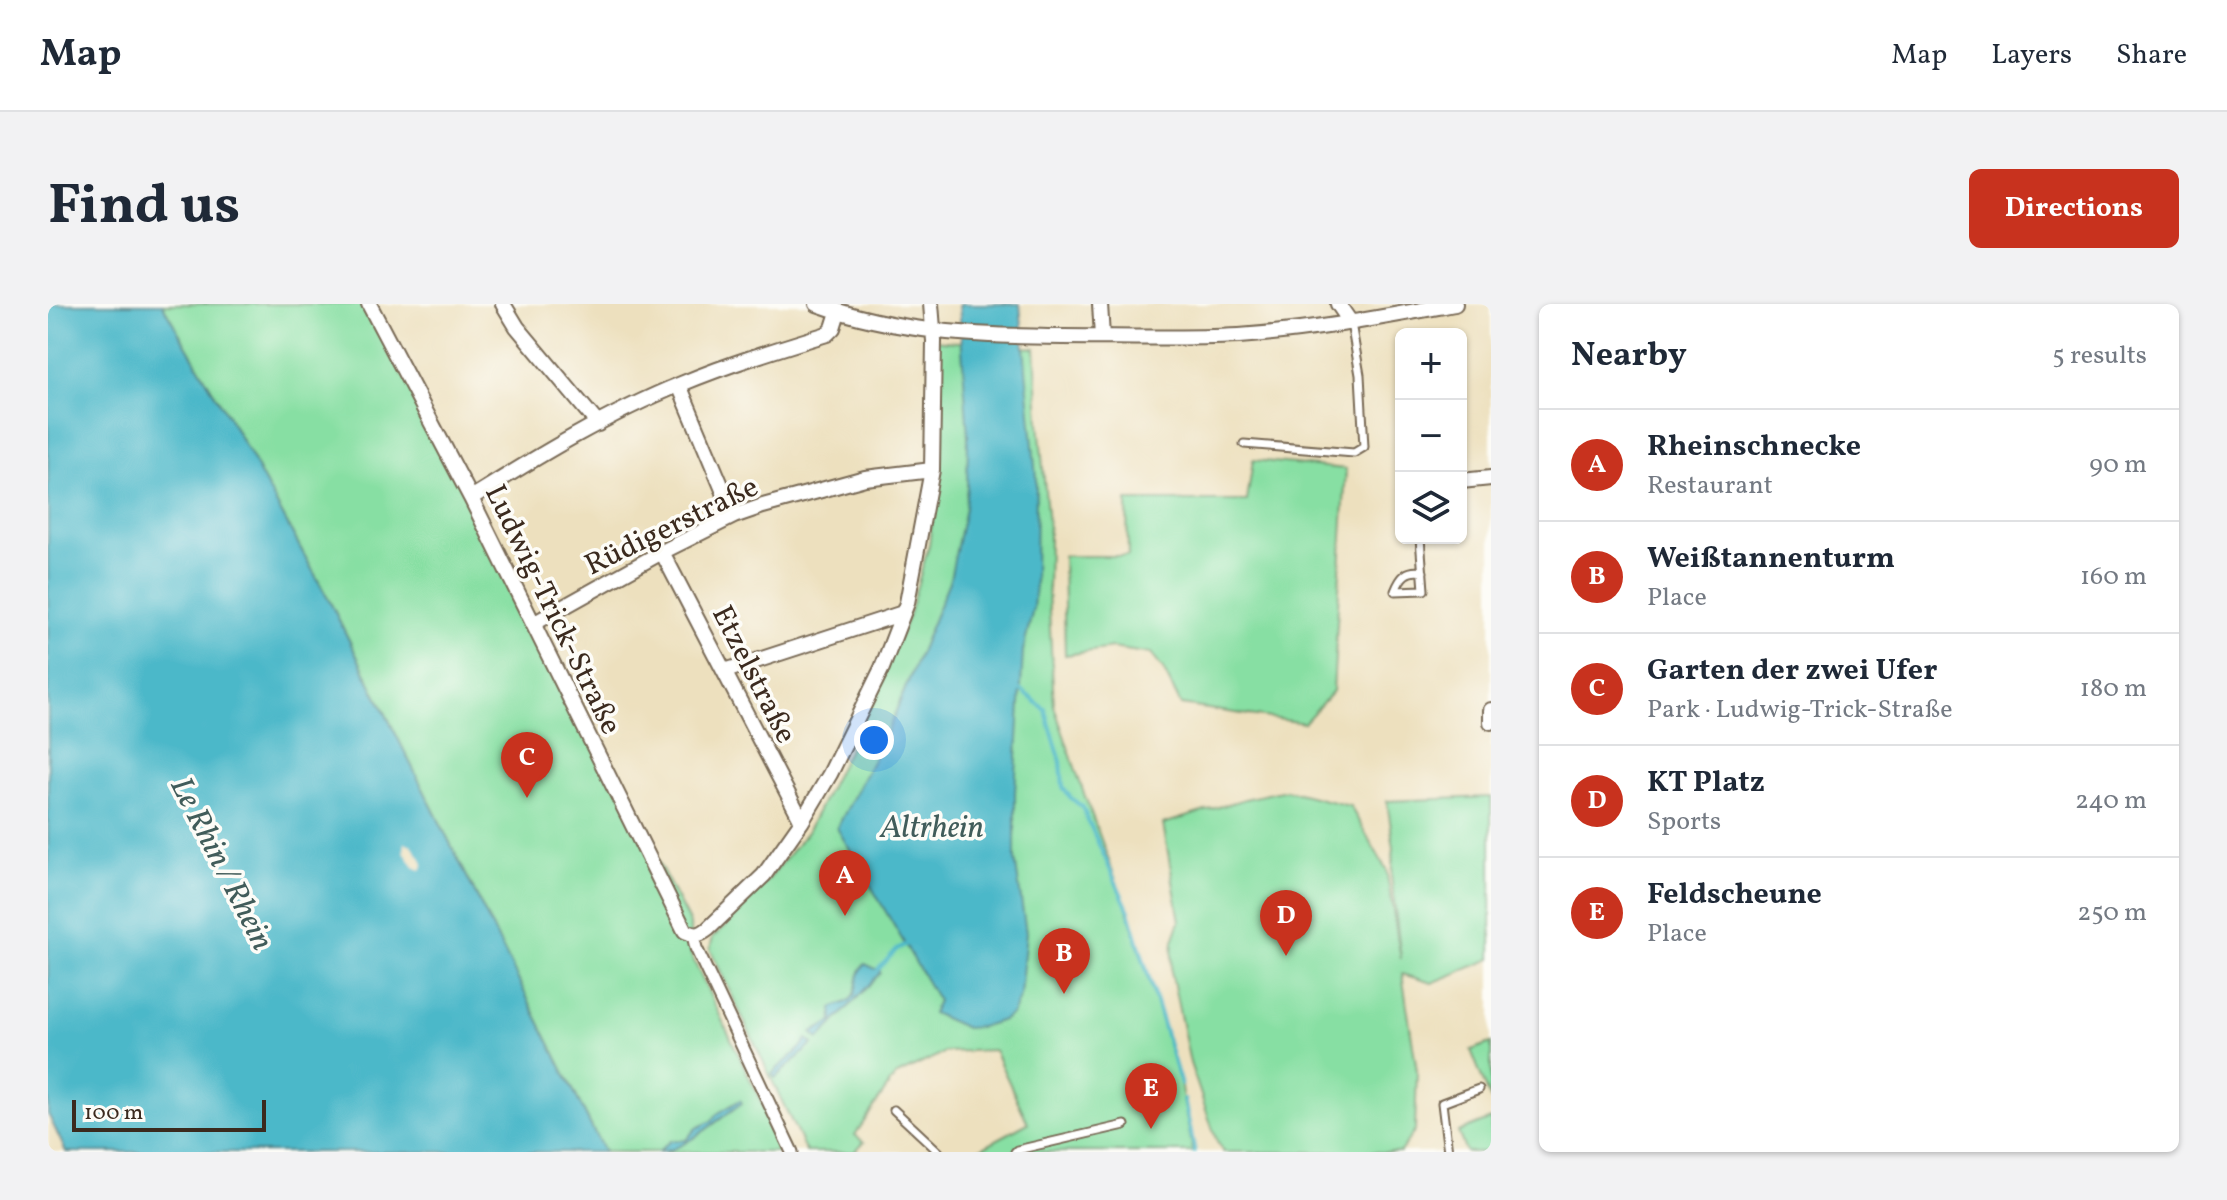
<!DOCTYPE html>
<html lang="en">
<head>
<meta charset="utf-8">
<style>
	body { margin:0; font-family:Vollkorn,serif; background:#f2f2f3; color:#1f2937 }
	.controls { position:absolute; right:24px; top:24px; display:grid; overflow:hidden; border-radius:12px; box-shadow:0 2px 6px #0004 }
	.controls button { width:72px; height:72px; display:grid; place-items:center; padding:0; border:0; border-bottom:2px solid #e0e1e3; background:#fff; color:#1f2937; font:40px sans-serif }
	.scale { position:absolute; left:24px; bottom:20px; width:194px; box-sizing:border-box; padding-left:8px; border:4px solid #3b2a1e; border-top:0; font-size:22px; line-height:28px; white-space:nowrap; color:#3b2a1e; -webkit-text-stroke:6px #fdfcf7; paint-order:stroke }
	.you { position:absolute; left:826px; top:436px; width:28px; height:28px; margin:-20px; border:6px solid #fff; border-radius:50%; background:#1a73e8; box-shadow:0 0 0 12px #1a73e833 }
	.badge { display:grid; place-items:center; width:52px; height:52px; border-radius:50%; background:#c8321e; color:#fff; font-size:26px; font-weight:700 }
	.pin { position:absolute; translate:-50% -66px; filter:drop-shadow(0 2px 4px #0008) }
	.pin::after { content:''; position:absolute; top:42px; width:28px; height:24px; background:inherit; clip-path:polygon(0 0,100% 0,50% 100%) }
	.list { margin:0; padding:0; list-style:none }
	h2 { display:flex; justify-content:space-between; align-items:center; height:104px; margin:0; padding:0 32px; font-size:34px }
	h2 small { font-size:26px; font-weight:400; color:#747a83 }
	.list li { display:grid; grid-template-columns:52px 1fr auto; gap:24px; align-items:center; box-sizing:border-box; height:112px; padding:0 32px; border-top:2px solid #e0e1e3 }
	.list b { display:block; font-size:30px; white-space:nowrap }
	.list p { margin:0; font-size:26px; white-space:nowrap; color:#747a83 }
	.list em { font-size:26px; font-style:normal; color:#747a83 }
	.icon { flex:none; width:44px; height:44px; fill:none; stroke:currentColor; stroke-width:2; stroke-linecap:round; stroke-linejoin:round }
	.map { position:relative; flex:none; width:1443px; height:848px; overflow:hidden; border-radius:12px }
	header { display:flex; align-items:center; gap:48px; box-sizing:border-box; height:112px; padding:0 40px; background:#fff; border-bottom:2px solid #e0e1e3 }
	header strong { font-size:38px }
	nav { display:flex; gap:44px; margin-inline-start:auto; font-size:28px }
	.intro { display:flex; align-items:center; justify-content:space-between; box-sizing:border-box; height:192px; padding:0 48px }
	h1 { margin:0; font-size:56px }
	.button { padding:20px 36px; border-radius:12px; background:#c8321e; color:#fff; font-size:28px; font-weight:700 }
	main { display:flex; gap:48px; padding:0 48px }
	aside { flex:1; background:#fff; border-radius:12px; box-shadow:0 2px 6px #0004 }
	.map>svg:first-child { display:block }
	.green { fill:#87dfa3; stroke:#618460; stroke-width:2 }
	.water { fill:#4cb8c9; stroke:#447174; stroke-width:2 }
	.pier { fill:#ede0be }
	.lines { fill:none; stroke-linecap:round; stroke-linejoin:round }
	.stream { stroke:#4cb8c9; stroke-width:4 }
	.service-casing { stroke:#796a56; stroke-width:11 }
	.pedestrian-casing { stroke:#796a56; stroke-width:15 }
	.minor-casing { stroke:#796a56; stroke-width:18 }
	.service { stroke:#fff; stroke-width:7 }
	.pedestrian { stroke:#fff; stroke-width:11 }
	.minor { stroke:#fff; stroke-width:14 }
	.labels { text-anchor:middle; stroke-width:7; stroke-linejoin:round; paint-order:stroke }
	.street-label { font-size:30px; fill:#3b2a1e; stroke:#fdfcf7 }
	.water-label { font-size:32px; font-style:italic; fill:#415c5a; stroke:#fdfcf7 }
</style>
</head>
<body>
<header>
<strong>Map</strong>
<nav><a>Map</a><a>Layers</a><a>Share</a></nav>
</header>
<div class="intro"><h1>Find us</h1><a class="button">Directions</a></div>
<main>
<div class="map">
<svg width="1443" height="848" viewBox="0 0 1443 848">
	<rect width="100%" height="100%" fill="#fdfcf7"/>
	<filter id="ink" filterUnits="userSpaceOnUse"><feTurbulence type="fractalNoise" baseFrequency=".0125" numOctaves="2"/><feDisplacementMap in="SourceGraphic" scale="16" xChannelSelector="R" yChannelSelector="G"/><feConvolveMatrix kernelMatrix="1 2 1 2 8 2 1 2 1" color-interpolation-filters="sRGB"/></filter>
	<filter id="wash" filterUnits="userSpaceOnUse"><feTurbulence type="fractalNoise" baseFrequency=".006" numOctaves="4" result="noise"/><feDisplacementMap in="SourceGraphic" scale="32" xChannelSelector="R" yChannelSelector="G"/><feGaussianBlur stdDeviation="1.8" result="paint"/><feColorMatrix in="noise" values="0 0 0 0 0 0 0 0 0 0 0 0 0 0 0 0 0 1.4 0 .05"/><feComposite in="paint" operator="in"/></filter>
	<g filter="url(#wash)">
		<rect width="100%" height="100%" fill="#ede0be"/>
		<path class="green" d="M114,0H320L419,185L642,620L643,651L737,848H556L285,304L192,133Z
			M884,36L987,44L991,118L1001,232L1000,287L1006,402L1035,487L1079,605L1132,779L1145,848H926L980,819L946,746L897,748L847,772L807,831L816,838L806,848H758L662,645L665,633L680,620L720,576L759,528L811,425L860,313L881,241L889,178L891,113Z
			M1205,156L1298,165L1285,387L1256,419L1133,401L1115,365L1103,350L1064,344L1017,351L1015,252H1080L1079,197H1199Z
			M1238,486L1302,502L1338,565L1353,655L1343,571L1346,544L1339,497L1443,493V655L1384,679L1354,670L1369,767L1367,826L1352,848H1175L1169,838L1142,759L1123,667L1125,637L1132,617L1115,520L1197,495Z
			M1443,739V797L1423,746Z
			M1443,815V848H1418L1410,828Z"/>
		<path class="water" d="M0,0H114L192,133L285,304L556,848H18L0,810Z
			M911,0H972L988,174L987,281L985,305L975,347L967,489V555L978,629L972,692L964,710L955,716L932,723L918,724L884,709L890,697L789,524L839,429L902,275L917,204L919,181L920,133Z
			M817,660L832,667V669L771,735L764,729L785,717L784,704C789,701 798,700 802,696C811,689 807,669 817,660Z
			M759,735L765,740L727,774L724,770C735,758 752,749 759,735Z
			M692,796L694,799C673,813 635,848 610,848L622,837L638,836L648,824L664,817L669,810Z"/>
		<path class="pier" d="M357,539L364,541L373,555L375,561L373,566L366,563L356,547Z"/>
		<g class="lines">
			<path class="stream" d="M973,386L997,405L1013,458L1015,483L1022,493L1034,503L1081,607L1133,781
				M827,669L849,645L857,641
				M1136,795L1147,848"/>
		</g>
	</g>
	<g filter="url(#ink)">
		<g class="lines">
			<g class="service-casing">
				<path id="service" d="M1196,140L1306,149L1316,143L1312,71L1303,19
					M1372,234L1376,286L1347,287C1353,272 1359,265 1375,268
					M846,806L891,848
					M967,848L969,846L1077,821
					M1400,848L1394,799L1431,785"/>
			</g>
			<g class="pedestrian-casing">
				<path id="pedestrian" d="M645,631L648,644L744,848"/>
			</g>
			<g class="minor-casing">
				<path id="minor" d="M321,0L423,194L637,627C647,632 651,632 660,625L716,571L754,517L782,470L834,364L859,299L884,166L886,37L883,0
					M455,0L469,23L550,120
					M769,0C849,29 931,32 1015,33C1073,33 1132,35 1191,32C1264,27 1336,13 1407,0
					M1052,0L1054,33
					M1290,0L1303,19
					M631,81L686,212
					M1413,177L1443,174
					M423,194C490,152 559,110 633,80C681,60 730,45 779,30L785,24L790,8
					M614,248L754,517
					M485,320L614,248L686,212L715,202L817,174L884,166
					M677,367L855,309
					M1443,406V418"/>
			</g>
			<use href="#service" class="service"/>
			<use href="#pedestrian" class="pedestrian"/>
			<use href="#minor" class="minor"/>
		</g>
	</g>
	<g class="labels">
		<g class="street-label">
			<text transform="translate(623 221) rotate(-26)" y="10">Rüdigerstraße</text>
			<text transform="translate(506 305) rotate(64)" y="10">Ludwig-Trick-Straße</text>
			<text transform="translate(707 370) rotate(63)" y="10">Etzelstraße</text>
		</g>
		<g class="water-label">
			<text x="884" y="533">Altrhein</text>
			<text transform="translate(175 559) rotate(63)" y="11">Le Rhin / Rhein</text>
		</g>
	</g>
</svg>
<div class="controls">
<button>+</button>
<button>−</button>
<button><svg class="icon" aria-label="layers" viewBox="0 0 24 24"><path d="M12 4l9 5-9 5-9-5zM3 14l9 5 9-5"/></svg></button>
</div>
<div class="scale">100 m</div>
<div class="you"></div>
<div class="pin badge" style="left:797px;top:612px">A</div>
<div class="pin badge" style="left:1016px;top:690px">B</div>
<div class="pin badge" style="left:479px;top:494px">C</div>
<div class="pin badge" style="left:1238px;top:652px">D</div>
<div class="pin badge" style="left:1103px;top:825px">E</div>
</div>
<aside>
<h2>Nearby<small>5 results</small></h2>
<ul class="list">
<li><span class="badge">A</span><div><b>Rheinschnecke</b><p>Restaurant</p></div><em>90 m</em></li>
<li><span class="badge">B</span><div><b>Weißtannenturm</b><p>Place</p></div><em>160 m</em></li>
<li><span class="badge">C</span><div><b>Garten der zwei Ufer</b><p>Park · Ludwig-Trick-Straße</p></div><em>180 m</em></li>
<li><span class="badge">D</span><div><b>KT Platz</b><p>Sports</p></div><em>240 m</em></li>
<li><span class="badge">E</span><div><b>Feldscheune</b><p>Place</p></div><em>250 m</em></li>
</ul>
</aside>
</main>
</body>
</html>
